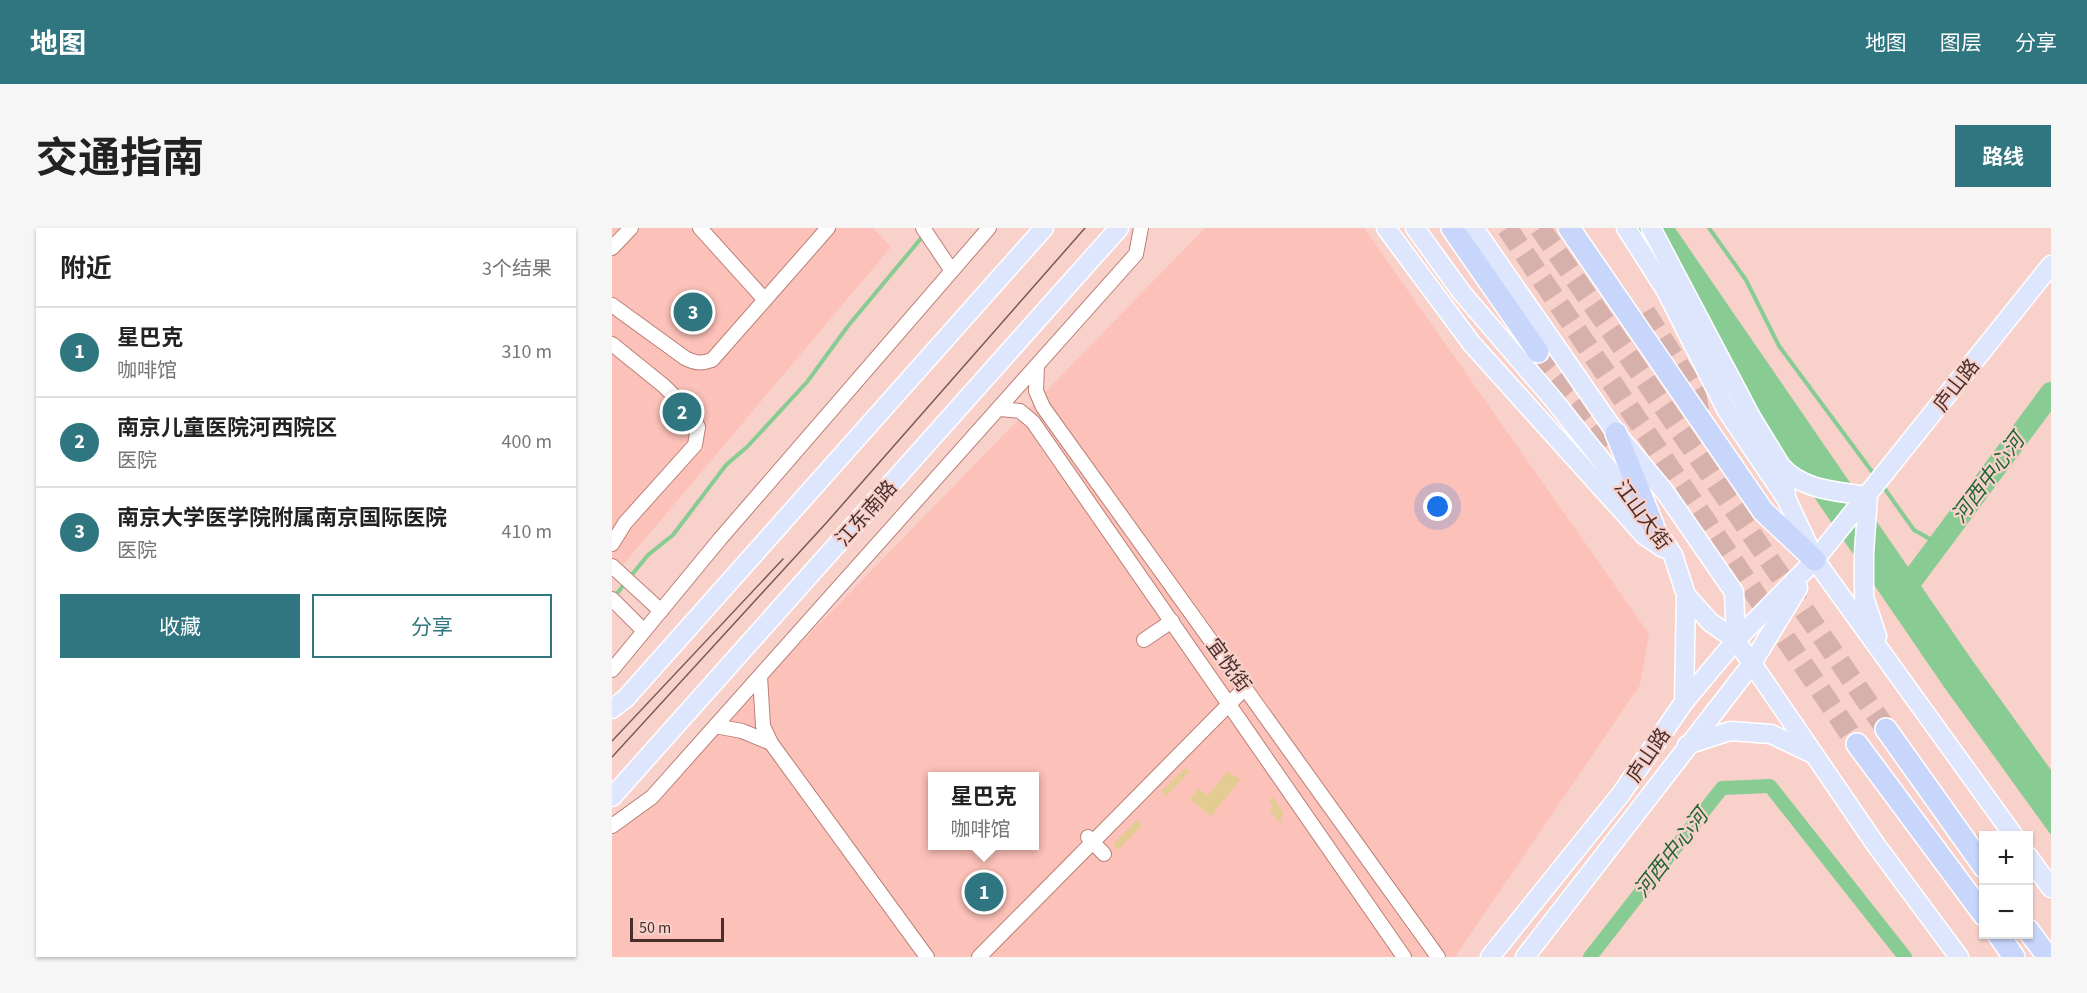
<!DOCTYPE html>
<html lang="zh">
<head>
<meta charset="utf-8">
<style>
	body { margin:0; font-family:"Source Sans 3","Noto Sans SC",sans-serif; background:#f6f6f6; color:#222 }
	.controls { position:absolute; right:18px; bottom:18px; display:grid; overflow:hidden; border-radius:0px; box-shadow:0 2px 4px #0004 }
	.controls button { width:54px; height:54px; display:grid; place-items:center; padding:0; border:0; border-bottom:2px solid #e0e0e0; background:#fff; color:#222; font:30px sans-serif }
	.scale { position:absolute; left:18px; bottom:15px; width:94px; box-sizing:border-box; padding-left:6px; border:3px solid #492f2c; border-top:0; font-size:16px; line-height:21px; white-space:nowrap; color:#492f2c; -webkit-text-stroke:4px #f9d1cb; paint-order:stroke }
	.you { position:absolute; left:826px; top:279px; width:21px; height:21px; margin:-15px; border:4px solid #fff; border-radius:50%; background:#1a73e8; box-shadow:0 0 0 9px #1a73e833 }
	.badge { display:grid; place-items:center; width:39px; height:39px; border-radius:50%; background:#2f7681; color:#fff; font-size:20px; font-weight:700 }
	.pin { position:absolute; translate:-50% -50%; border:3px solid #fff; box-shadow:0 2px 6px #0006 }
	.popup { position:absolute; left:316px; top:544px; width:111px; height:78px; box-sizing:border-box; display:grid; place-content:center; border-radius:0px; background:#fff; filter:drop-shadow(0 2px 4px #0005); font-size:20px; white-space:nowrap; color:#767676 }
	.popup b { font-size:22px; color:#222 }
	.popup::after { content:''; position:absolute; left:50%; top:100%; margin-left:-12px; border:12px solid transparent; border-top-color:#fff }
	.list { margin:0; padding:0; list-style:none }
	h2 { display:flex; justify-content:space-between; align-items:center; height:78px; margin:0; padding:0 24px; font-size:26px }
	h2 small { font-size:20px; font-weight:400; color:#767676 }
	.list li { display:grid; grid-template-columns:39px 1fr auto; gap:18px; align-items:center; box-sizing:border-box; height:90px; padding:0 24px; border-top:2px solid #e0e0e0 }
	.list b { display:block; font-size:22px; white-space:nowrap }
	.list p { margin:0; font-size:20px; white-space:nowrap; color:#767676 }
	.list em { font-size:20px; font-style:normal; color:#767676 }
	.actions { display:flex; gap:12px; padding:18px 24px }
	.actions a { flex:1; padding:14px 0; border:2px solid #2f7681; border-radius:0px; text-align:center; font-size:21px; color:#2f7681 }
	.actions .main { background:#2f7681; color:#fff }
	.map { position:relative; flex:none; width:1439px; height:729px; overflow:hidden; border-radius:0px }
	header { display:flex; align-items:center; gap:36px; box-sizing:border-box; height:84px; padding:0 30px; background:#2f7681; color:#fff }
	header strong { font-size:28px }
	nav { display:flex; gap:33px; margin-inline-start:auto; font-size:21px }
	.intro { display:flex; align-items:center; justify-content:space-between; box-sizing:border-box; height:144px; padding:0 36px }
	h1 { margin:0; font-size:42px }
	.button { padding:15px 27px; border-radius:0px; background:#2f7681; color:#fff; font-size:21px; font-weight:700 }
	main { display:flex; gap:36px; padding:0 36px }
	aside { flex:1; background:#fff; border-radius:0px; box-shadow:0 2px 4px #0004 }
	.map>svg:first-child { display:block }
	.built { fill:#fcc1b8; fill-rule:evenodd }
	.green { fill:#e3cc91 }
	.water { fill:#88cb93 }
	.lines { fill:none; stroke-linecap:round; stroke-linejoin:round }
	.stream { stroke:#88cb93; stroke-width:4 }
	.canal { stroke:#88cb93; stroke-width:14 }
	.river { stroke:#88cb93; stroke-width:22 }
	.highway-tunnel { stroke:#d6b1ab; stroke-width:21; stroke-dasharray:21 10; stroke-linecap:butt }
	.minor-casing { stroke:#bb7f76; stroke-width:16 }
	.major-casing { stroke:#fff; stroke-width:21 }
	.highway-casing { stroke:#fff; stroke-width:24 }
	.minor { stroke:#fff; stroke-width:14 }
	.major { stroke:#dee6fd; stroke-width:18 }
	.highway { stroke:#c8d6fc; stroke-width:21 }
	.tram { stroke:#775956; stroke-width:1.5 }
	.labels { text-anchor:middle; stroke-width:4.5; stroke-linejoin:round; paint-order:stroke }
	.street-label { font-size:20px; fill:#492f2c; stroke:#f9d1cb }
	.water-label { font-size:21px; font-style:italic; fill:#226733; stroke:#f9d1cb }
</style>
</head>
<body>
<header>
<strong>地图</strong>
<nav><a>地图</a><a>图层</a><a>分享</a></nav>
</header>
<div class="intro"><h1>交通指南</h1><a class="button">路线</a></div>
<main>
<aside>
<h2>附近<small>3个结果</small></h2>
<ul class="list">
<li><span class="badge">1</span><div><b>星巴克</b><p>咖啡馆</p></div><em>310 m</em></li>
<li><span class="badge">2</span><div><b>南京儿童医院河西院区</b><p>医院</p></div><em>400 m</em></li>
<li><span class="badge">3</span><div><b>南京大学医学院附属南京国际医院</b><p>医院</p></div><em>410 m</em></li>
</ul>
<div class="actions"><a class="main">收藏</a><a>分享</a></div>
</aside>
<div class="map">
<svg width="1439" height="729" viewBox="0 0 1439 729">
	<rect width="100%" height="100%" fill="#f9d1cb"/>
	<path class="built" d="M0,0H261L279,19L0,350Z
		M593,0H752L1037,406L1028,457L843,729H0V609ZM321,548H423V618H321Z"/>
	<path class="green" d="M573,540L577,544L554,568L549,564Z
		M616,543L628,552L599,588L578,571L586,561L596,567Z
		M661,569L671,585L668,596L658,582L661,578L657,572Z
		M525,592L530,597L506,622L501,617Z"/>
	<path class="water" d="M1018,0H1063L1360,432L1439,542V607L1332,459Z"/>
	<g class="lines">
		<path class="stream" d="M1097,0L1134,52L1167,118L1264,249
			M1270,257L1302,302L1327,316
			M18,349L36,327L61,307L114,237L135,219L195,154L236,98L311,8
			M3,368L13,355"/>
		<path class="canal" d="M978,729L1110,560L1158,558L1293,729"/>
		<path class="river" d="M1291,364L1439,165"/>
		<path class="highway-tunnel" d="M895,0L1245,516
			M928,0L1274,501
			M1033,84L1083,163L1089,195
			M926,124L995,207L1012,219"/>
		<g class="minor-casing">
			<path id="minor" d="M88,0L153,72
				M311,0L340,43
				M0,20L19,0
				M0,77L73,130C83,135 89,136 100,132L216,0
				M0,116L52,158L78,184L86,199L83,217L13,295L0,316
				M425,139L424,163L431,179L826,729
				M388,181L408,183L421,194L792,729
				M0,338L49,383
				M0,371L32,403
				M532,412L560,393
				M0,442L108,311L377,0
				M103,498L130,503L159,515L151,498L148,448
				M159,515L315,729
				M0,598L40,569L524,26L529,0
				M476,609L492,626
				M367,729L633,460"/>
		</g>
		<g class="major-casing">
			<path id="major" d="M774,0L860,116L1032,307L1051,320
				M803,0L850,65L940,170L1041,297L1061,327L1074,367L1098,394L1124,412L1264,617L1347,729
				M862,0L1004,205L1053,264L1122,364L1124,412
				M1014,0L1053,61L1115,183L1175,272L1203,332L1402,608
				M1039,0L1139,189L1169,238L1174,265
				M1169,238C1192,263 1224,263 1256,268
				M1256,268L1252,325V369L1265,408
				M1072,474L1074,367
				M0,481L14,470L432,0
				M1075,517L1118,503L1159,506L1199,525
				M0,569L507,0
				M1416,628L1439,660
				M878,729L1009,566L1072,474L1124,412L1203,332L1439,37
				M913,729L1139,437L1186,360"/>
		</g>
		<g class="highway-casing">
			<path id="highway" d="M840,0L926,124
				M957,0L1151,283L1203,332
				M1004,205L1041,297
				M1274,501L1372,639
				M1245,516L1372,687
				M1416,702L1436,729
				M1386,706L1402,729"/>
		</g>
		<use href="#minor" class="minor"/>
		<use href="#major" class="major"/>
		<use href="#highway" class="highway"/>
		<path class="tram" d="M0,513L171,331
			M0,529L216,293L473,0"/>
	</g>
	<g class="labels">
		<g class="street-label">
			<text transform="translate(1344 157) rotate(-52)" y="7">庐山路</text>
			<text transform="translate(254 285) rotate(-48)" y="7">江东南路</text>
			<text transform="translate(1031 287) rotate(54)" y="7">江山大街</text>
			<text transform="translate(617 437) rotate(54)" y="7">宜悦街</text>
			<text transform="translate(1036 527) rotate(-56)" y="7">庐山路</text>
		</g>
		<g class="water-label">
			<text transform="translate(1376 250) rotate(-53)" y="7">河西中心河</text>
			<text transform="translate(1059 625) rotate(-52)" y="7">河西中心河</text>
		</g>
	</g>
</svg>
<div class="controls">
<button>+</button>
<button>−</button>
</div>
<div class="scale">50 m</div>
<div class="you"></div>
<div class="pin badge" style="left:372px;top:664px">1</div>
<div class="popup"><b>星巴克</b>咖啡馆</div>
<div class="pin badge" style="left:70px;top:184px">2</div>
<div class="pin badge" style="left:81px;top:84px">3</div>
</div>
</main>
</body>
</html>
